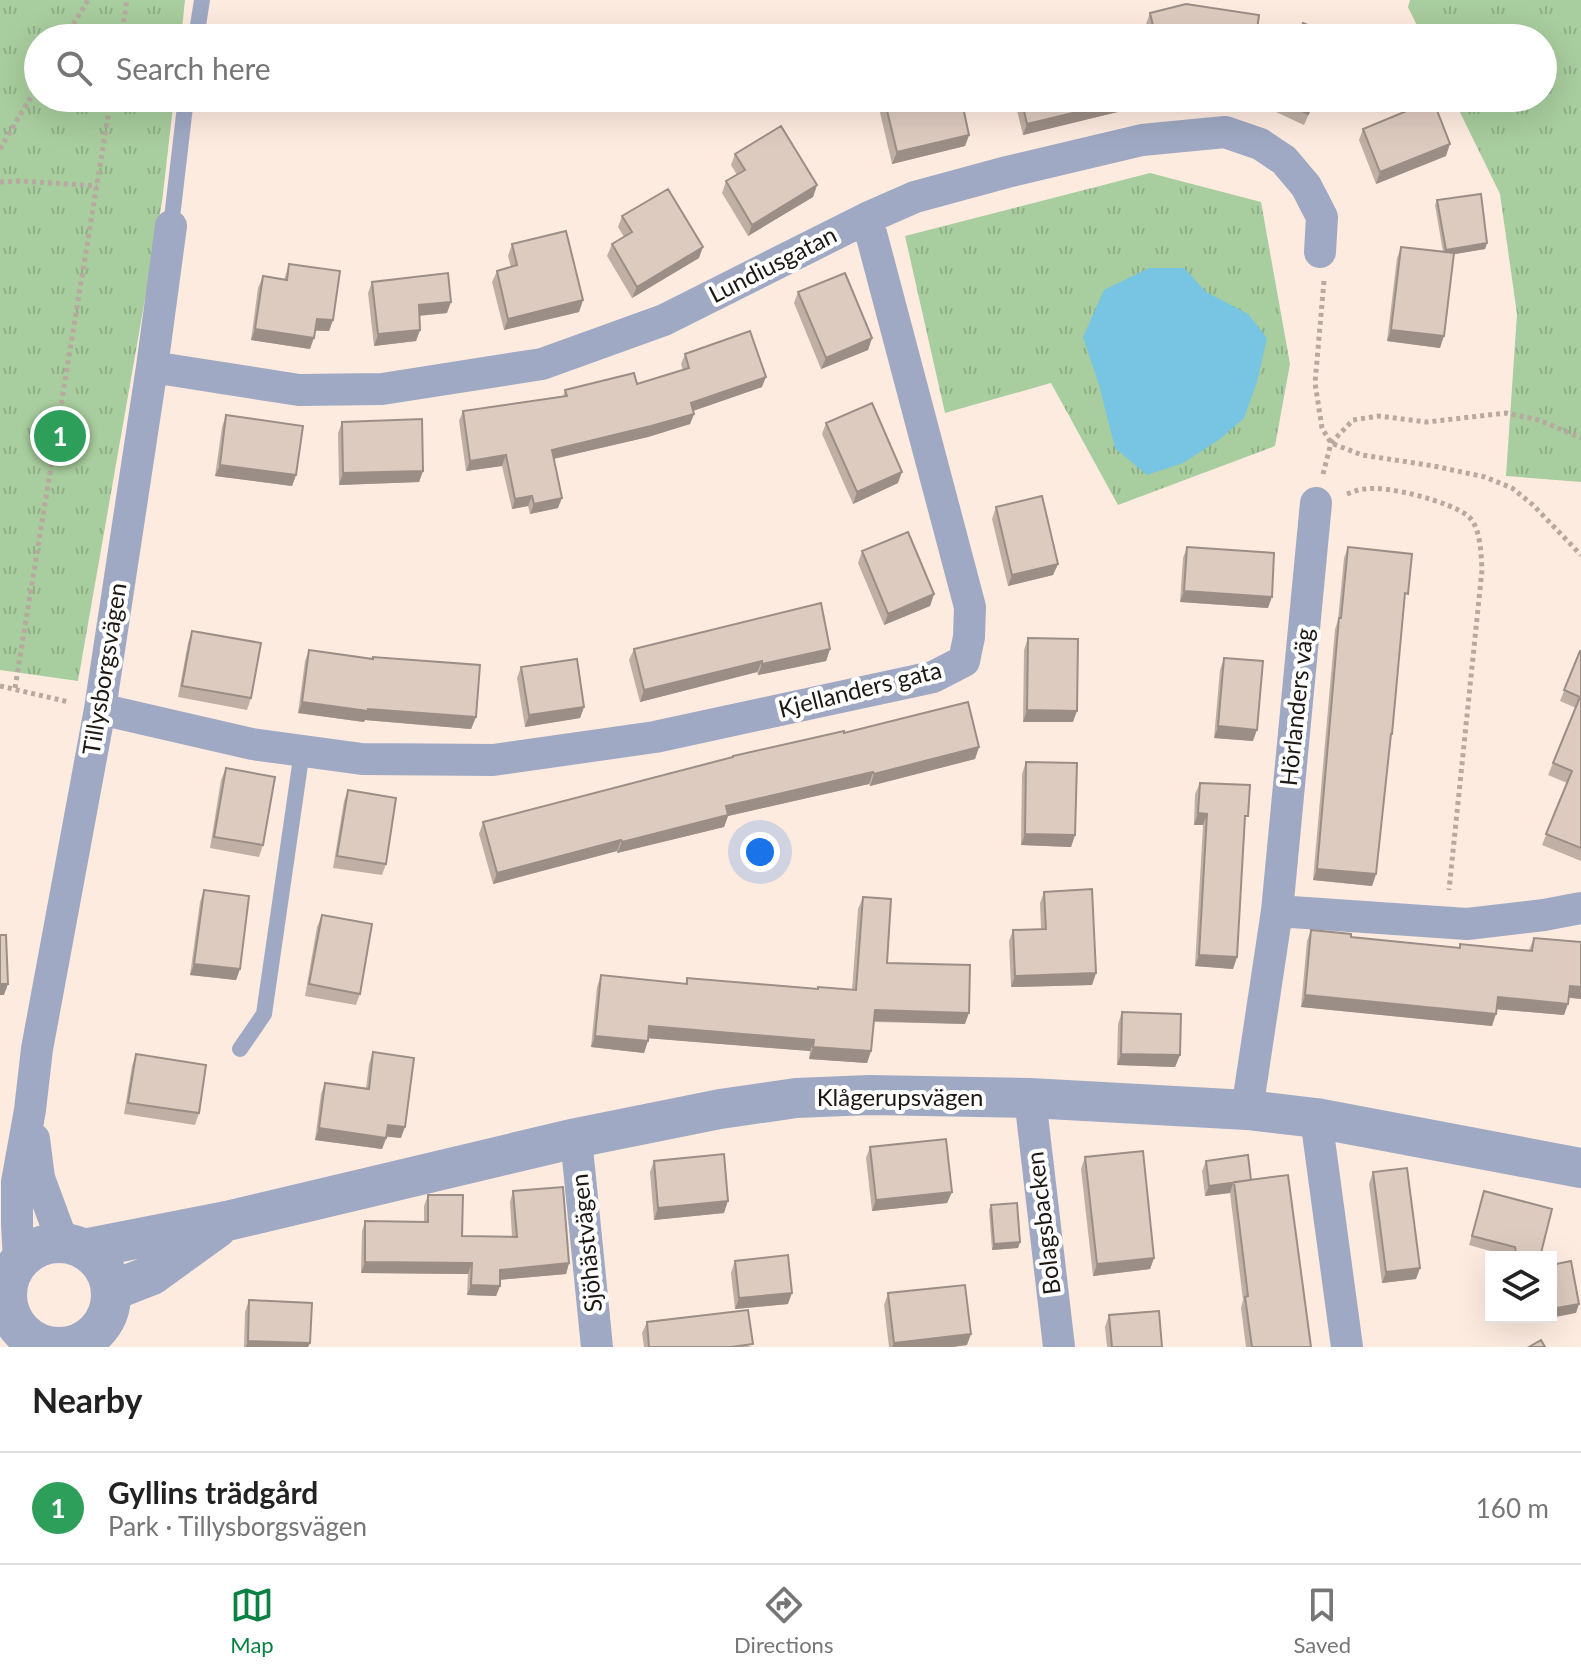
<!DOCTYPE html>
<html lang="en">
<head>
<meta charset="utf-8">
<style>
	body { margin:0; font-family:Lato,sans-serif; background:#f2f2f2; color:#222 }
	.controls { position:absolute; right:24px; bottom:24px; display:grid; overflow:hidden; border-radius:0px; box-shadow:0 8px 32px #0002 }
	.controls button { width:72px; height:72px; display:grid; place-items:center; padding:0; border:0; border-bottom:2px solid #e0e0e0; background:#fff; color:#222; font:40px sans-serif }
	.you { position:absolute; left:760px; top:852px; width:28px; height:28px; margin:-20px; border:6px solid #fff; border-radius:50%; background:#1a73e8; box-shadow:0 0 0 12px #1a73e833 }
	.badge { display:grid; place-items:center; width:52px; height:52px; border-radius:50%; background:#0b8043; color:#fff; font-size:26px; font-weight:700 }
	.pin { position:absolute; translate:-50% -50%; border:4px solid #fff; box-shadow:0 2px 8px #0006 }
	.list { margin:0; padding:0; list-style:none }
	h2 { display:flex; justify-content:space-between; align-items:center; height:104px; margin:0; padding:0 32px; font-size:34px }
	h2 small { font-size:26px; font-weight:400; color:#767676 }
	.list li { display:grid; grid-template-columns:52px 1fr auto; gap:24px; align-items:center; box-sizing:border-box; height:112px; padding:0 32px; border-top:2px solid #e0e0e0 }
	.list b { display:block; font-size:30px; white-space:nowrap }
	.list p { margin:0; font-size:26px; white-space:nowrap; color:#767676 }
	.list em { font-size:26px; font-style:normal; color:#767676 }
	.icon { flex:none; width:44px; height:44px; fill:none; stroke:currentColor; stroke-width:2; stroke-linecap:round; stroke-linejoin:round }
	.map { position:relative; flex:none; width:1581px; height:1347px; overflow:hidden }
	.search { position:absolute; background:#fff; box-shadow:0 8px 32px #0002; left:24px; right:24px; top:24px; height:88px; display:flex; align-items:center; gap:20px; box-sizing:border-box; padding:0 28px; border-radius:44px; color:#767676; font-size:30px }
	.sheet { height:216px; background:#fff }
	nav { display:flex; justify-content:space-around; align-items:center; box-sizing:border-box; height:112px; border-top:2px solid #e0e0e0; background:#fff; font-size:22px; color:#767676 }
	nav a { display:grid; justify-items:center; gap:4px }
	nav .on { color:#0b8043 }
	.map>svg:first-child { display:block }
	.grass { fill:url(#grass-tufts) }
	.water { fill:#78c4e3 }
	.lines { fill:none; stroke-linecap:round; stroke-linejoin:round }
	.path { stroke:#b7a9a0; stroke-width:5; stroke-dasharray:4 4; stroke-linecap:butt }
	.service { stroke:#9fa9c3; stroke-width:16 }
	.minor { stroke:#9fa9c3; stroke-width:32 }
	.tertiary { stroke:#9fa9c3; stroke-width:40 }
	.wall { fill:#bfafa5 }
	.shaded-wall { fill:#9b8e86 }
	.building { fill:#decbc0; stroke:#9b8e86; stroke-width:2 }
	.labels { text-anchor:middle; stroke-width:8; stroke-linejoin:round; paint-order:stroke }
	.street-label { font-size:24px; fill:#1e1814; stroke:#fff }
</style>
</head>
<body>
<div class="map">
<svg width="1581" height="1347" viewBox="0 0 1581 1347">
	<defs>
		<pattern id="grass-tufts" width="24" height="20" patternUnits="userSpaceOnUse" patternTransform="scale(2)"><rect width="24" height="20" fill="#a8cd9e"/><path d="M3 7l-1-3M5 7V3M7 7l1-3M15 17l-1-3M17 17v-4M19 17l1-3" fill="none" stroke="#90af87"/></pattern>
	</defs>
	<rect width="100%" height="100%" fill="#feebe0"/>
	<path class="grass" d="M0,0H185L181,38H38V98H174L162,202L78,681L0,670Z
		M1410,0H1581V482L1506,476L1517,314L1500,194L1453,98H1543V38H1423L1408,7Z
		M1150,173L1261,202L1290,364L1275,446L1118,505L1051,383L945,413L905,236Z"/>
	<path class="water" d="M1149,268H1184L1206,292L1248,314L1267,338L1257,382L1244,418L1220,439L1183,463L1147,475L1115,448L1099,385L1083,337L1104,290Z"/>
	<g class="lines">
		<path class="path" d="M65,38L88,0
			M121,38L127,0
			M0,149L38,85
			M0,182L22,181L97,186
			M1324,281L1315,383L1322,428L1331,443L1362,455L1434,466L1485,477L1512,488L1533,505L1581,555
			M1323,474L1331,443L1353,420L1379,416L1427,422L1506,413L1539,420L1581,438
			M1347,494C1353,492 1359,489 1365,489C1387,485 1451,502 1468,516C1481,527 1481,555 1482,570L1449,890
			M0,686L69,702
			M15,688L111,98"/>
		<path class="service" d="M196,38L202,0
			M171,226L186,98
			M240,1049L264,1014L302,751"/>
		<path class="minor" d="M152,367L299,390L382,389L542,364L664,320L867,218L915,197L1007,172L1142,140L1225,132L1260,144L1284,160L1306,186L1322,217L1320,252
			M100,709L252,744L362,759L493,760L655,737L933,677L964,661L969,637L970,607L867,218
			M1277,911L1467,924L1544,915L1581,908
			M1030,1098L1059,1347
			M1247,1110L1277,911L1316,503
			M1316,1118L1347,1347
			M576,1138L597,1347
			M34,1139L39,1178L63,1243
			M19,1261L17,1224V1182L30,1110L37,1049L100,709L152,367L171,226
			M37,1343L39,1347
			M88,1347L93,1335"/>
		<path class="tertiary" d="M7 1295a52 52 0 1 1 104 0a52 52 0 1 1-104 0Z
			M84,1249L227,1221L576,1138L720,1109L796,1098L870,1095L1030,1098L1247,1110L1316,1118L1581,1168
			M111,1291L152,1275L217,1228"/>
	</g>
	<path class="wall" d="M1150,13L1256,38H1150L1146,24Z
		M880,98H961L969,135L965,146L892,164L878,104Z
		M1014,98H1175L1023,135Z
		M1269,98H1316L1304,125L1265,107Z
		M1363,129L1446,156L1376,184L1359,140Z
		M735,154L817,185L813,197L748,236L722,193L726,181L737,175L731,165Z
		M1437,200L1487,243L1485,249L1454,254L1440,348L1387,341L1397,258L1401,247L1443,252L1435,205Z
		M622,216L699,258L632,298L607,256L612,244L624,237L618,227Z
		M512,244L583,300L579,312L504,330L492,282L497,271L511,267L508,256Z
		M289,264L333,320L329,331H315L310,349L251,340L258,288L263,276L284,280Z
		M372,282L447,313L419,316L420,330L416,341L374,346L368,293Z
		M798,292L872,338L868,350L821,369L794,303Z
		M685,354L762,387L693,411L694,414L690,424L648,437L554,459L558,508L530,514L528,506L512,509L502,466L466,471L459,421L463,411L563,396L565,390L637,384L683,370L681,364Z
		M226,415L296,475L292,486L215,476L222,427Z
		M342,422L423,471L419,482L339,485L338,433Z
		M826,423L898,483L853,504L822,434Z
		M996,507L1058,564L1053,575L1008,586L992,519Z
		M1187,547L1268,608L1180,602L1183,558Z
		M1348,547L1404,605L1376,874L1372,886L1313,880L1335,629L1338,620L1344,558Z
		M862,551L934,594L930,606L884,625L858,563Z
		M192,631L251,698L247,710L178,697L188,643Z
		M1028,638L1073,722H1023L1024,650Z
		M634,649H830L826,661L758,675L757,672L640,702L629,660Z
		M309,650L476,717L471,729L365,720L364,722L298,713L305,661Z
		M1580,651H1581V861L1542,845L1567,783L1548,775L1576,708L1560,701Z
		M1224,658L1253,741L1214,738L1220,670Z
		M521,667L584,707L580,718L525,727L517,678Z
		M844,733L979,747L975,759L870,786L869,784L728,816L724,827L617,853V851L493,884L479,834L483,822L732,758L733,756Z
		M1026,762L1075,835L1071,847L1021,845L1022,774Z
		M226,768L263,845L259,857L210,848L221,780Z
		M1200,783L1245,826L1237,957L1233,969L1195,966L1203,825H1194L1195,794Z
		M348,790L386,864L382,875L333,868L344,801Z
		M204,890L240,969L236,980L190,975L200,902Z
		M1044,892L1096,973L1092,985L1011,987L1009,941L1013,930L1041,929L1040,903Z
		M863,897L887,963L965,1024L874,1022L871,1051L867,1063L809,1059L810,1051L648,1038L644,1053L591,1047L597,987L601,975L685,984L687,978L817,989L852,990L858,909Z
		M322,915L360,994L356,1005L305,996L317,927Z
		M1311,930L1351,937L1459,948L1460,944L1529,950L1534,938L1581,999L1569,998L1564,1015L1496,1009L1492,1026L1301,1007L1307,941Z
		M1122,1012L1180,1055L1175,1067L1117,1065L1118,1024Z
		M373,1052L401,1138L387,1137L382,1149L315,1140L321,1094L325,1083L366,1088L369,1064Z
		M136,1054L199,1113L195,1125L124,1114L132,1066Z
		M870,1147L952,1192L947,1203L872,1211L866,1158Z
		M1085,1157L1154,1258L1150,1269L1093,1276L1081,1169Z
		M654,1161L724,1213L654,1220L650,1172Z
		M1206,1161L1251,1180L1311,1347H1246L1241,1308L1243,1300L1230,1193L1205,1196L1202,1171Z
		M1373,1172L1420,1268L1416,1279L1382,1283L1369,1184Z
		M513,1191L569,1263L566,1274L500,1280V1286L496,1296L467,1295L468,1274L361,1273L362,1231L365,1221H424V1206L428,1195L462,1236L512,1237L510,1202Z
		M1484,1191L1540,1257H1512L1469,1245Z
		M991,1205L1020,1242L1018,1248L992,1250L989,1210Z
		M735,1261L788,1304L735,1309L731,1273Z
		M888,1293L967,1345L952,1347H889L884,1305Z
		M249,1300L310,1343L308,1347H244L245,1312Z
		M1109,1315L1162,1347H1107L1105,1327Z
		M647,1322L752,1347H644L642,1333Z"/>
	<path class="shaded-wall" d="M1135,98H1175L1023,135L1027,124Z
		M969,135L965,146L892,164L897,152Z
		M1450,144L1446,156L1376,184L1380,172Z
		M817,185L813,197L748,236L752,225Z
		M1487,243L1485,249L1444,256L1446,250Z
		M703,247L699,258L632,298L637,287Z
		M583,300L579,312L504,330L508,319Z
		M451,302L447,313L415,316L419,305Z
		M317,319L333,320L329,331L313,330Z
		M255,329L314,338L310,349L251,340Z
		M420,330L416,341L374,346L378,334Z
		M1391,330L1444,336L1440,348L1387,341Z
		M872,338L868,350L821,369L826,358Z
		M766,377L762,387L687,413L691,403Z
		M694,414L690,424L648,437L548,460L552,450Z
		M506,455L502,466L466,471L470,461Z
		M220,465L296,475L292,486L215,476Z
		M423,471L419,482L339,485L343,473Z
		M902,472L898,483L853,504L857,492Z
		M532,496L528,506L512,509L515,499Z
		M562,498L558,508L530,514L534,504Z
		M1058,564L1053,575L1008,586L1012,575Z
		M1184,591L1272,597L1268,608L1180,602Z
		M934,594L930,606L884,625L888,614Z
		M830,649L826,661L758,675L762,664Z
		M762,661L757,672L640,702L644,690Z
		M302,702L368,709L476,717L471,729L365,720L364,722L298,713Z
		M584,707L580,718L525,727L529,715Z
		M1027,710L1077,711L1073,722H1023Z
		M1218,726L1257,730L1253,741L1214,738Z
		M979,747L975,759L870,786L874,774Z
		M873,772L869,784L728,816L724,827L617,853L622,842L726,806Z
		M1198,813L1207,814L1203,825H1194Z
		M1025,834L1075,835L1071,847L1021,845Z
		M621,840L617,851L493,884L497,873Z
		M1317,869L1376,874L1372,886L1313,880Z
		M1199,955L1237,957L1233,969L1195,966Z
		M194,964L240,969L236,980L190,975Z
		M1096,973L1092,985L1011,987L1015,976Z
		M0,984H8L4,995H0Z
		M1570,986L1581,987V999L1566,997Z
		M1305,995L1496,1014L1492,1026L1301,1007Z
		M1498,997L1568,1004L1564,1015L1493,1009Z
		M875,1010L969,1013L965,1024L871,1021Z
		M649,1026L814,1040L810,1051L645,1038Z
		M595,1036L648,1041L644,1053L591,1047Z
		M813,1047L871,1051L867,1063L809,1059Z
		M1121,1054L1180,1055L1175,1067L1117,1065Z
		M388,1125L405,1127L401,1138L384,1136Z
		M319,1128L386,1138L382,1149L315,1140Z
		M1233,1183L1230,1193L1205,1196L1209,1186Z
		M952,1192L947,1203L872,1211L876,1200Z
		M728,1201L724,1213L654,1220L658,1208Z
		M1020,1242L1018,1248L992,1250L994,1244Z
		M1154,1258L1150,1269L1093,1276L1097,1264Z
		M365,1262L472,1263L468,1274L361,1273Z
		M569,1263L566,1274L497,1280L500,1270Z
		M1420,1268L1416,1279L1382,1283L1386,1272Z
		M471,1285L500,1286L496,1296L467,1295Z
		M792,1293L788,1304L735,1309L739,1298Z
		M1579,1304L1576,1313L1524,1323L1526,1317H1551V1309Z
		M971,1334L967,1345L952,1347H892L894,1343Z
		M248,1341L310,1343L308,1347H246Z"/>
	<path class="building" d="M1186,4L1259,15L1256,38H1156L1150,13Z
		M1303,23L1337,38H1296Z
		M1077,31L1079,38H1046Z
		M884,98H961L969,135L897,152Z
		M1021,98H1135L1027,124Z
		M1274,98H1315L1308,114Z
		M1433,100L1450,144L1380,172L1363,129Z
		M781,126L817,185L752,225L726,181L745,170L735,154Z
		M668,189L703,247L637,287L612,244L632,232L622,216Z
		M1481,194L1487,243L1446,250L1437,200Z
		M566,231L583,300L508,319L497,271L517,265L512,244Z
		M1401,247L1454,253L1444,336L1391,330Z
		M289,264L340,271L333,320L317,319L314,338L255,329L263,276L287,280Z
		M448,273L451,302L419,305L420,330L378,334L372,282Z
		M845,273L872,338L826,358L798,292Z
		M750,331L766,377L691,403L694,414L651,426L552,450L562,498L534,504L532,496L515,499L506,455L470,461L463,411L567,396L565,390L634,373L637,384L689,368L685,354Z
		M872,403L902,472L857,492L826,423Z
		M226,415L303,426L296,475L220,465Z
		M422,419L423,471L343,473L342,422Z
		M1042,496L1058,564L1012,575L996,507Z
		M908,532L934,594L888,614L862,551Z
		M1187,547L1274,553L1272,597L1184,591Z
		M1348,547L1412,554L1408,594L1405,593L1392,734H1391L1376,874L1317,869L1339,618H1341Z
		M821,603L830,649L762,664V661L644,690L634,649Z
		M192,631L261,643L251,698L182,686Z
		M1028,638L1078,639L1077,711L1027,710Z
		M309,650L373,659V657L480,665L476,717L368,709V711L302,702Z
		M1580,651H1581V848L1546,834L1572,771L1553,763L1580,697L1564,690Z
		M1224,658L1263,661L1257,730L1218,726Z
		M577,659L584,707L529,715L521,667Z
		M968,702L979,747L874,774L873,772L726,806L728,815L622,842L621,840L497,873L483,822L733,757V756L844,731V733Z
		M1026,762L1077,763L1075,835L1025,834Z
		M226,768L275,777L263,845L214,837Z
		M1200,783L1250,785L1248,816H1245L1237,957L1199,955L1207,814L1198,813Z
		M348,790L396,798L386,864L337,856Z
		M1092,889L1096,973L1015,976L1013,930L1046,929L1044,892Z
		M204,890L249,896L240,969L194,964Z
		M863,897L891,899L887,963L970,965L969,1013L875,1010L871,1051L813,1047L814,1040L649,1026L648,1041L595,1036L601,975L687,984V978L818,989V987L856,990Z
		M322,915L372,924L360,994L309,984Z
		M1311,930L1351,934V937L1460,948V944L1532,951L1534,938L1581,942V987L1570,986L1568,1004L1498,997L1496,1014L1305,995Z
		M0,935H6L8,984H0Z
		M1122,1012L1181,1014L1180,1055L1121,1054Z
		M373,1052L414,1058L405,1127L388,1125L386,1138L319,1128L325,1083L369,1089Z
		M136,1054L206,1065L199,1113L128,1103Z
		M946,1139L952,1192L876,1200L870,1147Z
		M1143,1151L1154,1258L1097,1264L1085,1157Z
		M724,1154L728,1201L658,1208L654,1161Z
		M1248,1155L1251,1180L1209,1186L1206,1161Z
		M1407,1168L1420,1268L1386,1272L1373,1172Z
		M1288,1175L1311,1347H1252L1245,1297L1248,1296L1234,1182Z
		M563,1187L569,1263L500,1270V1286L471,1285L472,1263L365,1262V1221L428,1222V1195H463L462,1236L517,1237L513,1191Z
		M1484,1191L1552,1209L1540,1257H1517L1515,1247L1472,1236Z
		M1017,1203L1020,1242L994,1244L991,1205Z
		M788,1255L792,1293L739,1298L735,1261Z
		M1571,1261L1579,1304L1551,1309V1265Z
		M965,1285L971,1334L894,1343L888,1293Z
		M249,1300L312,1303L310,1343L248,1341Z
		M748,1310L753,1344L731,1347H649L647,1322Z
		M1159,1311L1162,1347H1112L1109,1315Z
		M1541,1340L1545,1347H1529Z"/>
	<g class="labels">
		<g class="street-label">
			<text transform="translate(773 265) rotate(-27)" y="8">Lundiusgatan</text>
			<text transform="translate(105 669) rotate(-81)" y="8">Tillysborgsvägen</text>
			<text transform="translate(860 690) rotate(-14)" y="8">Kjellanders gata</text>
			<text transform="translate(1297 707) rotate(-84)" y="8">Hörlanders väg</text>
			<text x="900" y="1106">Klågerupsvägen</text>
			<text transform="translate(1044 1223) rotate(-97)" y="8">Bolagsbacken</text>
			<text transform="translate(587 1243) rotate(-96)" y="8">Sjöhästvägen</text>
		</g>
	</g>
</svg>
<div class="controls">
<button><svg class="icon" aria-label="layers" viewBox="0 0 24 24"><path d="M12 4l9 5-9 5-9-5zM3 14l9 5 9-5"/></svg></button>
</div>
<div class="you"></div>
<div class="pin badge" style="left:60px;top:436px;background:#2e9e5b">1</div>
<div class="search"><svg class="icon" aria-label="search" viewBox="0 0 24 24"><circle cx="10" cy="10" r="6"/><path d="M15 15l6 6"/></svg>Search here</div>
</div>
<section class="sheet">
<h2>Nearby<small></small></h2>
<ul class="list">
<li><span class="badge" style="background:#2e9e5b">1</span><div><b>Gyllins trädgård</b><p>Park · Tillysborgsvägen</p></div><em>160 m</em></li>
</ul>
</section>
<nav>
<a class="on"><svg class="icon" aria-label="map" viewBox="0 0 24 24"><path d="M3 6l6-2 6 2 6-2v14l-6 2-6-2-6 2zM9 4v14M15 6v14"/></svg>Map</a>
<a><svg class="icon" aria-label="directions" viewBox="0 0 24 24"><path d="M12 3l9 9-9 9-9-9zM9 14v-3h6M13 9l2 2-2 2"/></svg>Directions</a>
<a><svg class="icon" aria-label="saved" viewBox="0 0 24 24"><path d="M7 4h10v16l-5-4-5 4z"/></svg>Saved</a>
</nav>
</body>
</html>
